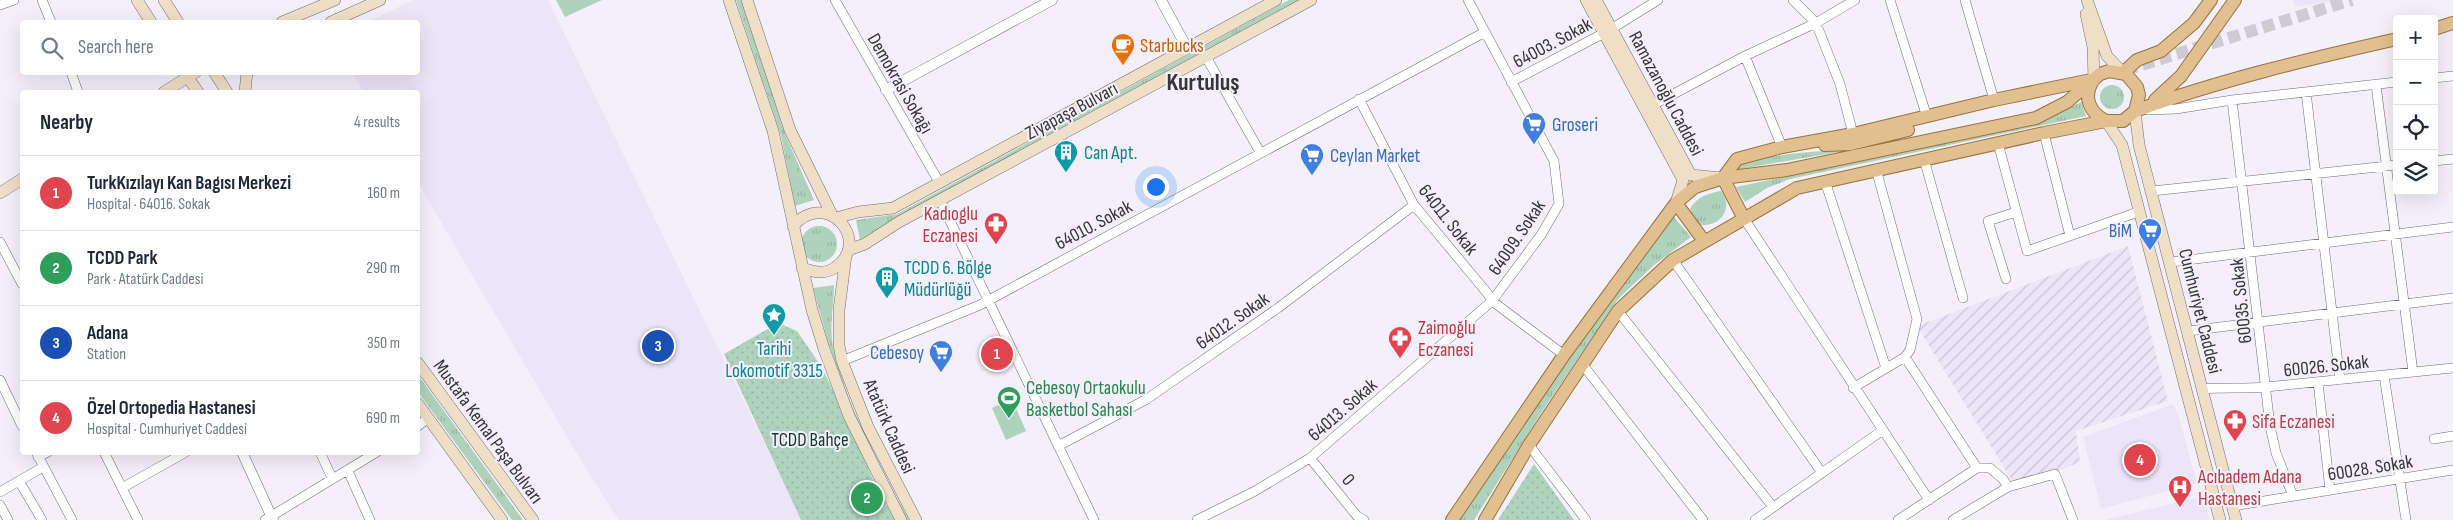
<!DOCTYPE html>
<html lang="en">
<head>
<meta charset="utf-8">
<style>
	body { margin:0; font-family:"Sofia Sans Condensed",sans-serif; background:#f6f6f7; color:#1f2937 }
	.controls { position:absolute; right:15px; top:15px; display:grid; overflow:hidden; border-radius:5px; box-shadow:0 5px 20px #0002 }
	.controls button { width:45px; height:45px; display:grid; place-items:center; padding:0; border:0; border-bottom:1px solid #e0e1e3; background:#fff; color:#1f2937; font:25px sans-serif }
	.you { position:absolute; left:1155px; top:186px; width:18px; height:18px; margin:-12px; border:4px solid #fff; border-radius:50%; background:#1a73e8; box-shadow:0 0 0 8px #1a73e833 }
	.badge { display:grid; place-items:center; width:32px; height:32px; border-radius:50%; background:#7c3aed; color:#fff; font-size:16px; font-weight:700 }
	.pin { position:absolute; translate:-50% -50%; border:2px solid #fff; box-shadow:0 1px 5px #0006 }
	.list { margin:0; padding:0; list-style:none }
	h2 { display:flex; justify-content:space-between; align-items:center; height:65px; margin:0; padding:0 20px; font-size:21px }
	h2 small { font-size:16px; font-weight:400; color:#747a83 }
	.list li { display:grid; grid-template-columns:32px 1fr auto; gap:15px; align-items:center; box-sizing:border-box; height:75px; padding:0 20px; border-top:1px solid #e0e1e3 }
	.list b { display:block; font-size:19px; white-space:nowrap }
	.list p { margin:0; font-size:16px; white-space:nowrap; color:#747a83 }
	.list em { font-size:16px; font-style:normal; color:#747a83 }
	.icon { flex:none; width:28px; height:28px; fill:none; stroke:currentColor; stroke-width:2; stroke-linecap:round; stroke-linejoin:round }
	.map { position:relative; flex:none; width:2453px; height:520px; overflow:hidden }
	.search { position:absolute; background:#fff; box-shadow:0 5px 20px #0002; left:20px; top:20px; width:400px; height:55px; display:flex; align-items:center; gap:12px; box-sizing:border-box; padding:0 18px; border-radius:5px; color:#747a83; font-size:19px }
	.panel { position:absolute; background:#fff; box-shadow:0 5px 20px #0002; left:20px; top:90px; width:400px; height:365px; border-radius:5px }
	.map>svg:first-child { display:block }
	.built { fill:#ece5f8 }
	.industrial { fill:url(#industrial-furrows) }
	.grass { fill:url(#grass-tufts) }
	.park { fill:url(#park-dots) }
	.pitch { fill:#aed2bc }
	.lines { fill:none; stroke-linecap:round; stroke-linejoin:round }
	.primary-tunnel { stroke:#cecbd4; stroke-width:12; stroke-dasharray:12 6; stroke-linecap:butt }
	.minor-casing { stroke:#706d77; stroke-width:10 }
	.tertiary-casing { stroke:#706d77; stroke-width:11 }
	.secondary-casing { stroke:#706d77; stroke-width:12 }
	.primary-casing { stroke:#987340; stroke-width:14 }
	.minor { stroke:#fff; stroke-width:9 }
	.tertiary { stroke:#fff; stroke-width:10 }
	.secondary { stroke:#f0dfc7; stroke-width:11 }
	.primary { stroke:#e1bf8f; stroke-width:12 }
	.labels { text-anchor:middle; stroke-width:4; stroke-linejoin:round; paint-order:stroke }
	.street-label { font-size:19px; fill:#363539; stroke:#f4f0fb }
	.food-label { font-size:19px; fill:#c56008; stroke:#f4f0fb; text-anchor:start }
	.shop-label { font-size:19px; fill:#366cbe; stroke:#f4f0fb; text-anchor:start }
	.culture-label { font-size:19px; fill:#0d838f; stroke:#f4f0fb; text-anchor:start }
	.health-label { font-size:19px; fill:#be3a42; stroke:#f4f0fb; text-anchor:start }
	.leisure-label { font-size:19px; fill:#27864d; stroke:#f4f0fb; text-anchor:start }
	.park-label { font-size:19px; fill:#113925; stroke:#f4f0fb }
	.district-label { font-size:24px; font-weight:bold; fill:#363539; stroke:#f4f0fb }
</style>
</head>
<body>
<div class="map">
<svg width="2453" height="520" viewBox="0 0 2453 520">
	<defs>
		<pattern id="industrial-furrows" width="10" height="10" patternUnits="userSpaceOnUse" patternTransform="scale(1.25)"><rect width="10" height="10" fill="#ece5f8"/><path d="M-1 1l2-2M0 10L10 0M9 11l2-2" fill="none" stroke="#cbc5d5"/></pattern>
		<pattern id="grass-tufts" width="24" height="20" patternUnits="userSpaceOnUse" patternTransform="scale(1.25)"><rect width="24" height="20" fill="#aed2bc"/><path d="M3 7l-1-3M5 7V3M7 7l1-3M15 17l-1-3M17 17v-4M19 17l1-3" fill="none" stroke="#96b5a2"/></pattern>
		<pattern id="park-dots" width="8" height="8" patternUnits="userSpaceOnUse" patternTransform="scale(1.25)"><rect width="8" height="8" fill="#aed2bc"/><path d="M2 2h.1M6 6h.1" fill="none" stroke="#96b5a2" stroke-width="1.8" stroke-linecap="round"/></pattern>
	</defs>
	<rect width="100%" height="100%" fill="#f4f0fb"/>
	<path class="built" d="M413,0H548L802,520H619L586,469L418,183V92H364L352,73L418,72V22H367Z
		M2293,0H2337L2295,7Z
		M2173,404L2178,414L2197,483L2101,509L2083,437Z
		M2203,496L2210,520H2105Z"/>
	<path class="industrial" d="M2128,246L2168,401L2076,431L2080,462L2016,487L1917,326Z"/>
	<path class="grass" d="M736,0H741L785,134L814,200L795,206L781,136Z
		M1289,0H1301L898,217L860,240L856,220L897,214Z
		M2100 97a12 12 0 1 1 24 0a12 12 0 1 1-24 0Z
		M2081,102L2086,116L1790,179L1767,188L1745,202L1736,187L2036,124Z
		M1872,146L1735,170L1734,167C1777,150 1826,153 1872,146Z
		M1721,191C1736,209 1716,232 1696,223L1690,209C1696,197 1709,193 1721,191Z
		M1674,217L1691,237L1654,265L1619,298L1543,410L1474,520H1460L1535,406Z
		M801 244a18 18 0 1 1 36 0a18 18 0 1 1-36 0Z
		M834,285C834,304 829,328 833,346C847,407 879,465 909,520H906L863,435L848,399L829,345L813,288Z
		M418,375L523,520H512L418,392Z"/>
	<path class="park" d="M778,323L797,331L821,366L847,418L876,487L895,520H801L724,354Z
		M1534,464L1574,520H1498Z"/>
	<path class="pitch" d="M556,0H602L565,17Z
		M1012,399L1026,431L1006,440L992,408Z"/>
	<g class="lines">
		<path class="primary-tunnel" d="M2125,70L2352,0"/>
		<g class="minor-casing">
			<path id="minor" d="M42,0L51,22
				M835,0L939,182
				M1793,0L1816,23L1840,84L1853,134
				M1890,0L1927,117
				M1965,0L1994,100
				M0,5L14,0
				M1745,56L1782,147
				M1206,57L1260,152
				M71,72L78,92
				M2434,78L2453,76
				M1511,82L1608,31L1658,0
				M2376,85L2413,372
				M2306,92L2340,380
				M1359,99L1414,205L1488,294L1492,301L1564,355
				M2232,100L2270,426L2276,453L2293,496
				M1649,107L1745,56L1816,23L1855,0
				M2148,110L2176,109L2232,100L2397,82
				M2044,133L2070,236
				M1998,143L2027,251L2138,212
				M1924,159L1963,298
				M2434,161L2453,159
				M1825,181L1886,368
				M2152,191L2397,165
				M940,200L1094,520
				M1743,217L1929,500
				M0,242L22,284
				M1673,260L1822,473
				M2171,262L2453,227
				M2006,279L1988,221L2016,212
				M1618,311L1773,507
				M2188,331L2453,298
				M1905,357L1977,468
				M842,361L980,305L1485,32
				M1583,365L1703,520
				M2384,375L2406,520
				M0,380L22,426
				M2318,382L2330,490
				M1853,388L1905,357L1910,350L1917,319L1876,169
				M2202,389C2224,387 2245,389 2266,387L2453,368
				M418,426L428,418
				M2434,439L2453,436
				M1529,445L1586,520
				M1058,446L1147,399L1278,308L1414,205
				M36,452L72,520
				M104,452L138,520
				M320,452L332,478
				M38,457L48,452
				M1310,458L1357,516L1364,520
				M348,471L370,520
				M19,481L42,520
				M122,488L186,452
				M0,492L43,467
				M0,505L8,520
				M2233,506L2453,470
				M265,520L377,452
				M1197,520L1255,491L1310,458L1492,301L1541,235L1559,204L1554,161L1468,0
				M1755,520L1883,430
				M1898,520L1977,468H1990L2003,479L2008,487
				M1953,520L2008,487L2055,474L2073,520"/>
		</g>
		<g class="tertiary-casing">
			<path id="tertiary" d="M1161,0L1187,48
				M886,90L1052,0
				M242,452L273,520"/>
		</g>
		<g class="secondary-casing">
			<path id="secondary" d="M137,0L151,22
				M164,0L178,22
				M729,0L773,131L812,310L824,349L849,416L901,520
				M747,0L790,130L832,215
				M1586,0L1683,180L1676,203
				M1596,0L1691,175L1722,178
				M2087,0L2107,56L2123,73
				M2086,14L2093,47L2094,80
				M282,22L335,0
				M331,22L380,0
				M184,72L198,92
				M214,72L227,92
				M164,92L196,72
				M245,92L247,72
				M2135,111L2139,145L2236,520
				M2106,121L2122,145L2220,520
				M0,193L22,179
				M836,218L858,212L893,208L1276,0
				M793,226C827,188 872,241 836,267C825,275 814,272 802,268
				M848,250L865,244L899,222L1311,0
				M846,255L839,310V345L842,361L868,427L916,520
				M418,363L533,520
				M418,404L502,520"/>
		</g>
		<g class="primary-casing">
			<path id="primary" d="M2434,29L2453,23
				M2123,73L2137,60L2161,51L2194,23L2211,0
				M2092,82C2083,98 2090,113 2106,121
				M2155,100L2181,76L2235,0
				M2135,111C2220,80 2309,59 2397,39
				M1825,145L1851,144L1908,130
				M1723,178L1737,159L1782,147L1853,134L1994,100L2091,80
				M1723,178L1743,217
				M1676,203L1704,241
				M1452,520L1564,355L1676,203L1695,187L1723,178L1787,170L2036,118L2067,102L2100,74L2109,71L2126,74L2137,87L2139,95L2135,111L2123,121H2106L2044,133L1797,188L1673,260L1618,311L1529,445L1485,520"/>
		</g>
		<use href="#minor" class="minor"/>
		<use href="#tertiary" class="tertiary"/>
		<use href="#secondary" class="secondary"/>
		<use href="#primary" class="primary"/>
	</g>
	<defs>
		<g id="cafe-pin" transform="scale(1.25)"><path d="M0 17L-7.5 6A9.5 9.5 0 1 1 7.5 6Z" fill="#e8710a" stroke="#f4f0fb"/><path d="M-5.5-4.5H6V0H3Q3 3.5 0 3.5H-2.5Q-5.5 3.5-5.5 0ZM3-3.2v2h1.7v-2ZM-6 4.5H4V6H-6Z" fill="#fff"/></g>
		<g id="supermarket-pin" transform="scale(1.25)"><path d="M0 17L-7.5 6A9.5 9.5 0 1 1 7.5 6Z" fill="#3f7fe0" stroke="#f4f0fb"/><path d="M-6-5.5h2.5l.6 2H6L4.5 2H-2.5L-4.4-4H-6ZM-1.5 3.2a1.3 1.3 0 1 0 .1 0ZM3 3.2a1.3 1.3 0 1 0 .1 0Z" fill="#fff"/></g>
		<g id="building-pin" transform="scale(1.25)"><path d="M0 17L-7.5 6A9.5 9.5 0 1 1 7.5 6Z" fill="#0f9aa8" stroke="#f4f0fb"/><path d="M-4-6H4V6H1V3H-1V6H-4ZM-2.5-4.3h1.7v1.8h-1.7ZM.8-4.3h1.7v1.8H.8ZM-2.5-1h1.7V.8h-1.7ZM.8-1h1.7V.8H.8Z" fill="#fff"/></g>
		<g id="pharmacy-pin" transform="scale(1.25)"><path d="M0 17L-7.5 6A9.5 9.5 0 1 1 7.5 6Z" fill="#e0444e" stroke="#f4f0fb"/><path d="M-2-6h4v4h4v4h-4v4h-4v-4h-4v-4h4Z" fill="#fff"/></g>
		<g id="sight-pin" transform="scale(1.25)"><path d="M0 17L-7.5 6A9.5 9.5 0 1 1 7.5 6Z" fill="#0f9aa8" stroke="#f4f0fb"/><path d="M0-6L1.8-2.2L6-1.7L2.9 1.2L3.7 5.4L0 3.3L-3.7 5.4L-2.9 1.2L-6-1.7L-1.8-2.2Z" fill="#fff"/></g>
		<g id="stadium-pin" transform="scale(1.25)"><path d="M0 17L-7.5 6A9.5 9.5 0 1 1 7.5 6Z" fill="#2e9e5b" stroke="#f4f0fb"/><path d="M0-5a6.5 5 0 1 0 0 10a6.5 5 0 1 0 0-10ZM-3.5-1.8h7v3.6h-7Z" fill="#fff"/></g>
		<g id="hospital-pin" transform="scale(1.25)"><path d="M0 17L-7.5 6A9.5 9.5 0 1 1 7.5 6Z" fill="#e0444e" stroke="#f4f0fb"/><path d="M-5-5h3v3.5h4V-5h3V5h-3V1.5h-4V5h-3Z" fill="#fff"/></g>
	</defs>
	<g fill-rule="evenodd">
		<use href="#cafe-pin" x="1123" y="45"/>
		<use href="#supermarket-pin" x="1534" y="124"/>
		<use href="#building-pin" x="1066" y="152"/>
		<use href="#supermarket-pin" x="1312" y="155"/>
		<use href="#pharmacy-pin" x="996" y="224"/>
		<use href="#supermarket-pin" x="2150" y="230"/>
		<use href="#building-pin" x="887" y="278"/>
		<use href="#sight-pin" x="774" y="315"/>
		<use href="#pharmacy-pin" x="1400" y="338"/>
		<use href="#supermarket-pin" x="941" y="352"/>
		<use href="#stadium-pin" x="1009" y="398"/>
		<use href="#pharmacy-pin" x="2235" y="421"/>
		<use href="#hospital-pin" x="2180" y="487"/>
	</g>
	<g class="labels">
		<g class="street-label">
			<text transform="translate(1552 42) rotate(-28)" y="7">64003. Sokak</text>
			<text transform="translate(901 83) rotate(60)" y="7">Demokrasi Sokağı</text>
			<text transform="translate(1667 93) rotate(62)" y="7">Ramazanoğlu Caddesi</text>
			<text transform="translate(1071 110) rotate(-28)" y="7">Ziyapaşa Bulvarı</text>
			<text transform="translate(1449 219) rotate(52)" y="7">64011. Sokak</text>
			<text transform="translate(1093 224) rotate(-28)" y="7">64010. Sokak</text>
			<text transform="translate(1516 237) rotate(-56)" y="7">64009. Sokak</text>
			<text transform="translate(2240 301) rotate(-96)" y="7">60035. Sokak</text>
			<text transform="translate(2201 311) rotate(76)" y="7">Cumhuriyet Caddesi</text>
			<text transform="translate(1232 320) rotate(-35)" y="7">64012. Sokak</text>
			<text transform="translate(2326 365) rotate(-6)" y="7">60026. Sokak</text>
			<text transform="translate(1342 409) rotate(-41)" y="7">64013. Sokak</text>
			<text transform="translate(890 426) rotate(66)" y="7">Atatürk Caddesi</text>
			<text transform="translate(489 431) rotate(54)" y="7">Mustafa Kemal Paşa Bulvarı</text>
			<text transform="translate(2370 467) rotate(-9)" y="7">60028. Sokak</text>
			<text transform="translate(1349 479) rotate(50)" y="7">0</text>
		</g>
		<g class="food-label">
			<text x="1140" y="52">Starbucks</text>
		</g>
		<g class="shop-label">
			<text x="1552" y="131">Groseri</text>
			<text x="1330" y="162">Ceylan Market</text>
			<text x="2132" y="237" text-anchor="end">BiM</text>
			<text x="924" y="359" text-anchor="end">Cebesoy</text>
		</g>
		<g class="culture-label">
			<text x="1084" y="159">Can Apt.</text>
			<text x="904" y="274">TCDD 6. Bölge<tspan x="904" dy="22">Müdürlüğü</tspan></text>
			<text x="774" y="355" text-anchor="middle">Tarihi<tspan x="774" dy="22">Lokomotif 3315</tspan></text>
		</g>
		<g class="health-label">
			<text x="978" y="220" text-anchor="end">Kadıoglu<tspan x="978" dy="22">Eczanesi</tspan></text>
			<text x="1418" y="334">Zaimoğlu<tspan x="1418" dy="22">Eczanesi</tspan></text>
			<text x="2252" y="428">Sifa Eczanesi</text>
			<text x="2198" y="483">Acıbadem Adana<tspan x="2198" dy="22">Hastanesi</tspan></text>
		</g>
		<g class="leisure-label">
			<text x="1026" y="394">Cebesoy Ortaokulu<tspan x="1026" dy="22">Basketbol Sahası</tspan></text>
		</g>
		<g class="park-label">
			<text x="810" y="446">TCDD Bahçe</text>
		</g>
		<g class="district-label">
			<text x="1203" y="90">Kurtuluş</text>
		</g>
	</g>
</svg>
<div class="controls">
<button>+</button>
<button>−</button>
<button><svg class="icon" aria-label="locate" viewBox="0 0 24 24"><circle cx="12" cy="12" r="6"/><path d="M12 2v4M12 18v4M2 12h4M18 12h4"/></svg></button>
<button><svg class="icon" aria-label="layers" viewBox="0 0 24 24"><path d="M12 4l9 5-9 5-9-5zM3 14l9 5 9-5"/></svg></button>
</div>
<div class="you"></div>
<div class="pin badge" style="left:997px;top:354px;background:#e0444e">1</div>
<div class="pin badge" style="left:867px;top:498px;background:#2e9e5b">2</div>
<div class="pin badge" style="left:658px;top:346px;background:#1a4fb4">3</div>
<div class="pin badge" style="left:2140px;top:460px;background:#e0444e">4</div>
<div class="search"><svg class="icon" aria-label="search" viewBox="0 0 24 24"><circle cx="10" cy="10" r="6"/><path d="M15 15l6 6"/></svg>Search here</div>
<section class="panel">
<h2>Nearby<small>4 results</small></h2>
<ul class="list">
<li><span class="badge" style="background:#e0444e">1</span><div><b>TurkKızılayı Kan Bagısı Merkezi</b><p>Hospital · 64016. Sokak</p></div><em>160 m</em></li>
<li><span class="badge" style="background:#2e9e5b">2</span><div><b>TCDD Park</b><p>Park · Atatürk Caddesi</p></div><em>290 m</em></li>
<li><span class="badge" style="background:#1a4fb4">3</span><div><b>Adana</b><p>Station</p></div><em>350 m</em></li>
<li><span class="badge" style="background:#e0444e">4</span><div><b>Özel Ortopedia Hastanesi</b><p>Hospital · Cumhuriyet Caddesi</p></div><em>690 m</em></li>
</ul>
</section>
</div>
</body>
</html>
